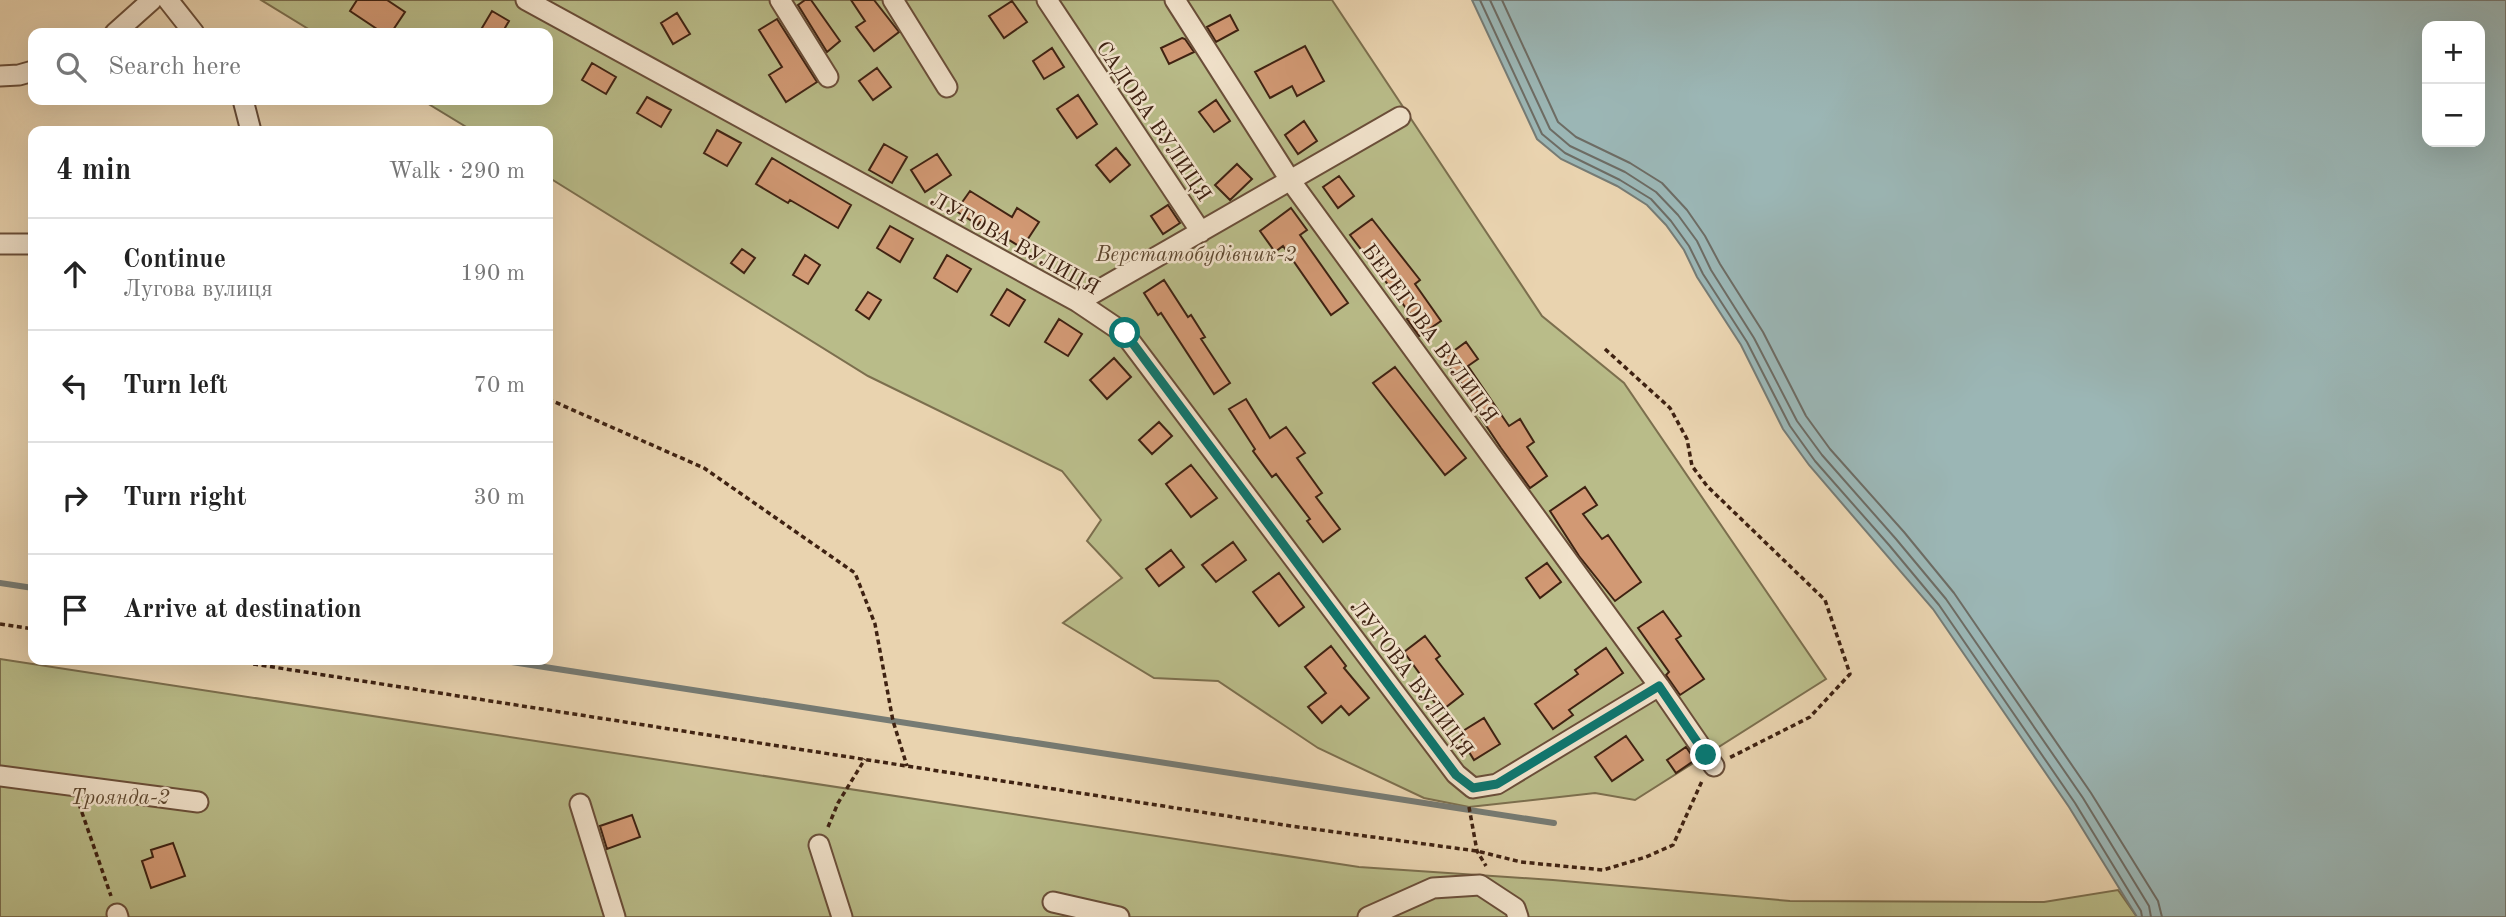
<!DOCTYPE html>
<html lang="en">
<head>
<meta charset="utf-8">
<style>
	body { margin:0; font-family:"Old Standard TT",serif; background:#f2f2f2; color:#222 }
	.controls { position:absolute; right:21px; top:21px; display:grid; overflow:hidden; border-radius:14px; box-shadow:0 7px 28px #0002 }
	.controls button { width:63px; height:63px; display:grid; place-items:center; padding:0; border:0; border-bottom:2px solid #e0e0e0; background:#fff; color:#222; font:35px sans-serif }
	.stop { position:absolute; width:21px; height:21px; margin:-16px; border:5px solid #0f766e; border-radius:50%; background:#fff }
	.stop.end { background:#0f766e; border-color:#fff; box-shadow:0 2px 7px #0008 }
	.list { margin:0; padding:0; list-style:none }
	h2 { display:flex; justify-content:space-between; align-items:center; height:91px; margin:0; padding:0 28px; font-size:30px }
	h2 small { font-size:23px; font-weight:400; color:#767676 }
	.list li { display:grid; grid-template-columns:46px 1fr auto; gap:21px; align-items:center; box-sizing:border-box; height:112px; padding:0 28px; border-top:2px solid #e0e0e0 }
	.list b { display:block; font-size:26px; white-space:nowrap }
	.list p { margin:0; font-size:23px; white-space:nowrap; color:#767676 }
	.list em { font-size:23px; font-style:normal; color:#767676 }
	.icon { flex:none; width:38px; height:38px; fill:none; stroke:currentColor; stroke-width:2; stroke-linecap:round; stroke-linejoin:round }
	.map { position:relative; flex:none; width:2506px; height:917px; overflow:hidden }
	.search { position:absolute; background:#fff; box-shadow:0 7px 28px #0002; left:28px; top:28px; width:525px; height:77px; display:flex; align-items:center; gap:18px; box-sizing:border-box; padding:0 24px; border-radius:14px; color:#767676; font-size:26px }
	.panel { position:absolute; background:#fff; box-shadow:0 7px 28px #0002; left:28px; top:126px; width:525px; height:539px; border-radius:14px }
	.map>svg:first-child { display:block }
	.green { fill:#b9bc89; stroke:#7c6f4e; stroke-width:2 }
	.water { fill:#9bb6b5; stroke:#767b74; stroke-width:2; fill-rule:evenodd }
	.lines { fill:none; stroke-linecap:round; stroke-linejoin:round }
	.shore { stroke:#6d6c64; stroke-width:2 }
	.stream { stroke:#767b74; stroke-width:6 }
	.building { fill:#d29974; stroke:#3f2212; stroke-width:2 }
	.minor-casing { stroke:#6a4e39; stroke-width:23 }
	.path { stroke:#3f2212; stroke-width:3.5; stroke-dasharray:5 3.5; stroke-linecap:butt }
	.minor { stroke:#f1e2cb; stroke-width:19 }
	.route { stroke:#0f766e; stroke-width:9 }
	.labels { text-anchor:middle; stroke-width:5; stroke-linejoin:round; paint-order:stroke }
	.street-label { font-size:21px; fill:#3f2212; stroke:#f1e2cb }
	.park-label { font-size:21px; font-style:italic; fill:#5e4830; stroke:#f1e2cb }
</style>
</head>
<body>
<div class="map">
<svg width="2506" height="917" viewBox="0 0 2506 917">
	<rect width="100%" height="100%" fill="#e9d3af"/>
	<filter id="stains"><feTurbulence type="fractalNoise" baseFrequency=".00286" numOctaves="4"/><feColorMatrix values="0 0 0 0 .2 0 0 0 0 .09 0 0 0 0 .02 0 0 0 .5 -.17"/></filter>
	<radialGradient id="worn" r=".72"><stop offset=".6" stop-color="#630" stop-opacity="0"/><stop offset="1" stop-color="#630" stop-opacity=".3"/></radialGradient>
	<path class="green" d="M261,0H1332L1542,316L1624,383L1826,679L1635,800L1595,793L1469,807L1424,798L1318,748L1218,681L1154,678L1063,623L1122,578L1087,541L1101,520L1062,471L868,376L548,177V131H473L422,100H548V33H315Z
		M0,659L1359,867L1553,880L1790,901L2044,902L2118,890L2137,917H0Z"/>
	<path class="water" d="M1472,0H2506V917H2137L2069,807L1933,609L1809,465L1783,429L1741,345L1697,277L1684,250L1666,225L1647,205L1617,186L1561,159L1537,139ZM2427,26H2480V142H2427Z"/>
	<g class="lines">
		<path class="shore" d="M1480,0L1542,134L1565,153L1620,180L1651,199L1671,221L1689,246L1703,274L1747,342L1790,426L1815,461L1889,545L1939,605L2075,803L2141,911L2142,917
			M1490,0L1550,129L1570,146L1625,172L1656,192L1678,215L1697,241L1711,270L1754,338L1797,421L1822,455L1896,539L1946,599L2083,798L2149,906L2151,917
			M1502,0L1558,122L1576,137L1630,163L1662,183L1687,210L1705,236L1720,264L1763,332L1806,416L1830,449L1904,532L1954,593L2091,793L2158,901L2162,917"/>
		<path class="stream" d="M0,583L33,588
			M499,660L1554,823"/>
	</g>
	<path class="building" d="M357,0H387L405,12L391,33H383L350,11Z
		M805,0H811L840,41L827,52L798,5Z
		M851,0H874L899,32L874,51L856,27L865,21Z
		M1012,1L1027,22L1004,38L989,16Z
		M492,11L509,21L502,33H479Z
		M677,13L690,34L673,44L661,23Z
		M1230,15L1238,30L1216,42L1207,27Z
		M777,19L817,82L786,102L769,75L782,67L759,30Z
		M1182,38L1185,39L1194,52L1169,64L1161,48Z
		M1305,46L1324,81L1297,96L1292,86L1270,98L1255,72Z
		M1052,48L1064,67L1044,79L1033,61Z
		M592,63L616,77L606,94L582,80Z
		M877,68L891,87L873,100L859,81Z
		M1078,95L1097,124L1077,138L1057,109Z
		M647,97L671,110L661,127L637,113Z
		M1216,100L1230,121L1214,132L1199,112Z
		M1304,121L1317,141L1298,154L1285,135Z
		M717,130L741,143L727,166L704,153Z
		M884,144L907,157L892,183L869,170Z
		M1116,148L1130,165L1110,182L1096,165Z
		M937,154L951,175L925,192L911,170Z
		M772,158L851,205L838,228L790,200L788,203L756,184Z
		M1237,164L1252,179L1230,200L1215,185Z
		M1339,176L1354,196L1338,208L1323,187Z
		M970,191L1012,217L1017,208L1039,222L1022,248L980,222L978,225L956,211Z
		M1168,205L1180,223L1163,234L1151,216Z
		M1291,208L1307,230L1300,235L1348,303L1331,315L1283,246L1275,252L1260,231Z
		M1372,219L1420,280L1415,284L1441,321L1419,336L1407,319L1412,316L1350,235Z
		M890,226L913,239L900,262L877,248Z
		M742,249L755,258L744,273L731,263Z
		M805,255L820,265L808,284L793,275Z
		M947,255L971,269L957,292L934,278Z
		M1164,280L1188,317L1191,315L1205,337L1201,339L1230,383L1214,394L1161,313L1158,315L1144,293Z
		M1007,289L1025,300L1009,326L991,315Z
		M868,292L881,300L869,319L856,310Z
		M1059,319L1082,334L1068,356L1045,342Z
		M1466,342L1478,359L1468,366L1509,426L1520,419L1534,442L1527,447L1547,476L1530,488L1501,448L1463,391L1466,390L1444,358Z
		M1114,358L1131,377L1107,399L1090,380Z
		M1395,367L1466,458L1445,475L1373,383Z
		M1246,399L1270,438L1286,427L1305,453L1297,458L1322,493L1316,497L1340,529L1323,542L1307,521L1310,519L1276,474L1272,477L1253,451L1255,449L1229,409Z
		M1159,422L1172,436L1152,454L1139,440Z
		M1191,465L1217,498L1191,517L1166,484Z
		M1585,487L1597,505L1583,514L1602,539L1608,535L1641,582L1615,601L1579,556L1550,511Z
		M1233,542L1246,560L1216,582L1202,565Z
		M1171,550L1184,567L1159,586L1146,569Z
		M1547,563L1561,582L1540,598L1526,578Z
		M1279,573L1304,607L1279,626L1253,592Z
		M1663,611L1681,636L1676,639L1704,679L1680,695L1666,675L1669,672L1638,628Z
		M1425,636L1440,656L1436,659L1463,694L1441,711L1426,691L1430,688L1404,652Z
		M1331,646L1346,666L1344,668L1369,698L1349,715L1341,706L1322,723L1308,707L1326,693L1305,667Z
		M1606,648L1623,673L1569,710L1573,715L1553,729L1535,704L1578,674L1575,670Z
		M1484,718L1500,744L1474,760L1458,734Z
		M1626,736L1643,760L1612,781L1595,757Z
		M1686,747L1695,760L1676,773L1667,760Z
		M632,815L640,837L607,849L600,826Z
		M173,843L185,876L151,888L142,861L153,857L151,850Z"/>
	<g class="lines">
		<g class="minor-casing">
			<path id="minor" d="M168,0L194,33
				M526,0L1078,302L1124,333L1456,774L1473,788L1497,784L1659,686
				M780,0L828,77
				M893,0L947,87
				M1047,0L1201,232
				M1175,0L1290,180L1659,686L1714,766
				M115,33L152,0
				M0,76L19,75L33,71
				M243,100L251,131
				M0,244H33
				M1078,302L1400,117
				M0,776L198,802
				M580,804L615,917
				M819,845L842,917
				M1053,902L1119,917
				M117,914L118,917
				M1368,917L1433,888L1480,885L1515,908L1518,917"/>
		</g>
		<path class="path" d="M1605,349L1670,408L1687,439L1692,466L1707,486L1825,600L1850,674L1810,717L1729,758
			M548,399L704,468L855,573L875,624L893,721L907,766
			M0,624L33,629
			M228,660L1291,826L1477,851L1521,862L1603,870L1646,857L1673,845L1702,781
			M79,804L111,896
			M1469,807L1477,851L1486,866
			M828,827L838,803L865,759"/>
		<use href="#minor" class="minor"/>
	</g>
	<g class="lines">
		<path class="route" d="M1125,333L1456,775L1473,788L1497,784L1659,686L1706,755"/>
	</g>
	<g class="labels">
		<g class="street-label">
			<text transform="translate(1154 121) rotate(56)" y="7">САДОВА ВУЛИЦЯ</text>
			<text transform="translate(1015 243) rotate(29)" y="7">ЛУГОВА ВУЛИЦЯ</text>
			<text transform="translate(1430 333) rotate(54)" y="7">БЕРЕГОВА ВУЛИЦЯ</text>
			<text transform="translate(1412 678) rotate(53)" y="7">ЛУГОВА ВУЛИЦЯ</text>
		</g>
		<g class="park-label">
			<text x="1196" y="261">Верстатобудівник-2</text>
			<text x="120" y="804">Троянда-2</text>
		</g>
	</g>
	<rect width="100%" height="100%" filter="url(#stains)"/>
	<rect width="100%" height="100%" fill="url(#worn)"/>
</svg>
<div class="controls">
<button>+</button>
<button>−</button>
</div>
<div class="stop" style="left:1125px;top:333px"></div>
<div class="stop end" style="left:1706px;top:755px"></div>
<div class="search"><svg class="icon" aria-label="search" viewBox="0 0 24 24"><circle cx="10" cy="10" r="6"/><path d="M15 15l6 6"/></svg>Search here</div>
<section class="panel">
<h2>4 min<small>Walk · 290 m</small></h2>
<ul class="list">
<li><svg class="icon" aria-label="ahead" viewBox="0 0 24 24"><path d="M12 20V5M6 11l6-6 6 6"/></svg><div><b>Continue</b><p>Лугова вулиця</p></div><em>190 m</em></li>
<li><svg class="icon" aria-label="left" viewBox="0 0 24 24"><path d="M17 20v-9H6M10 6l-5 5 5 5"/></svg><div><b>Turn left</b></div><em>70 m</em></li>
<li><svg class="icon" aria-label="right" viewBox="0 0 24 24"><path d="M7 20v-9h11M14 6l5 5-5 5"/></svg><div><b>Turn right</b></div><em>30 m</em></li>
<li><svg class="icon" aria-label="arrive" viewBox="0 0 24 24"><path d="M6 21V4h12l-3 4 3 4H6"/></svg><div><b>Arrive at destination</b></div></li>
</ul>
</section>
</div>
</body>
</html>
